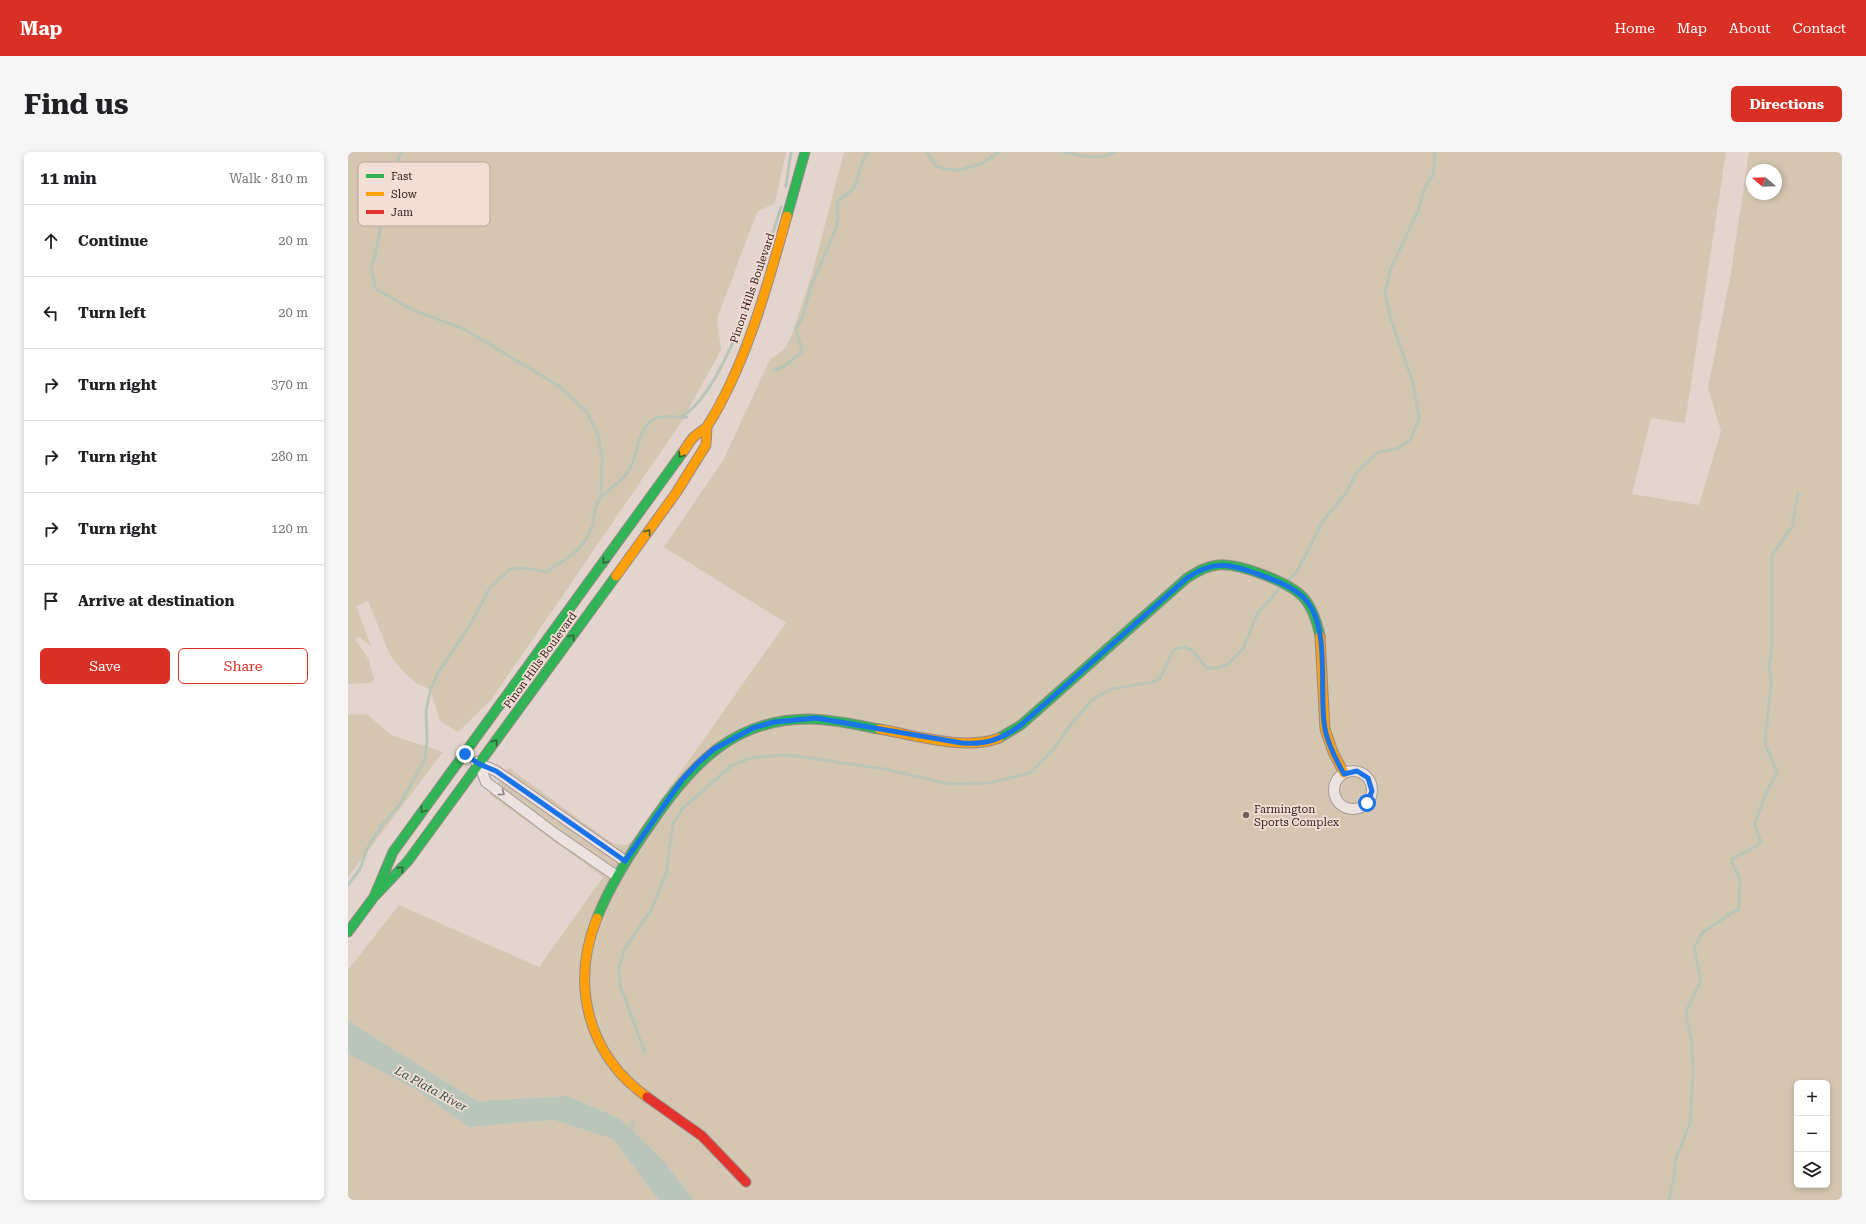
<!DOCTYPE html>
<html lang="en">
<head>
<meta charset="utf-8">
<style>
	body { margin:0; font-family:"Roboto Serif",serif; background:#f6f6f6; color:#202124 }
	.controls { position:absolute; right:12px; bottom:12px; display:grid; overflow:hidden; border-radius:6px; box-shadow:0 2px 6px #0003 }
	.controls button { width:36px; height:36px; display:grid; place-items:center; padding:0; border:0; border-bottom:1px solid #e0e0e0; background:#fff; color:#202124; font:20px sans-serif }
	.compass { position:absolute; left:1398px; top:12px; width:36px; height:36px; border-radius:50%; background:#fff; box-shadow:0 2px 6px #0003; rotate:289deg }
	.stop { position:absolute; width:12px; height:12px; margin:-9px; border:3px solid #1a73e8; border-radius:50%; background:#fff }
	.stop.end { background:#1a73e8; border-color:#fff; box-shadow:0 1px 4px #0008 }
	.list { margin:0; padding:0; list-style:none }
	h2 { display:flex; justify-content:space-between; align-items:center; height:52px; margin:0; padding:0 16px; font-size:17px }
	h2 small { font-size:13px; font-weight:400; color:#757577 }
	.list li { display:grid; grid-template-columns:26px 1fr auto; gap:12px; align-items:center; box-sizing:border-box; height:72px; padding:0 16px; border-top:1px solid #e0e0e0 }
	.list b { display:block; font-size:15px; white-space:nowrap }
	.list em { font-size:13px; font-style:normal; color:#757577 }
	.actions { display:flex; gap:8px; padding:12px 16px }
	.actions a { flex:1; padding:9px 0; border:1px solid #d93025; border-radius:6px; text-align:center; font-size:14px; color:#d93025 }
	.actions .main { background:#d93025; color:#fff }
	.icon { flex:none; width:22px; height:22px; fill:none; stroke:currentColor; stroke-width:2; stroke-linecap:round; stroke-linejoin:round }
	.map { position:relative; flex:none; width:1494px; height:1048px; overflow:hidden; border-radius:6px }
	header { display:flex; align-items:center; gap:24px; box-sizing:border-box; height:56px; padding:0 20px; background:#d93025; color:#fff }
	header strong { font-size:19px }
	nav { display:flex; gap:22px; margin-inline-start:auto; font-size:14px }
	.intro { display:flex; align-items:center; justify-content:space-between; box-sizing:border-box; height:96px; padding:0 24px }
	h1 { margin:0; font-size:28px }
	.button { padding:10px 18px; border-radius:6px; background:#d93025; color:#fff; font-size:14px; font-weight:700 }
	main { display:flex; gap:24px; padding:0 24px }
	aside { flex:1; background:#fff; border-radius:6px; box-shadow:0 2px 6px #0003 }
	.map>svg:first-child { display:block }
	.green { fill:#d5c6b1; fill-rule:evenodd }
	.water { fill:#b9c5b8 }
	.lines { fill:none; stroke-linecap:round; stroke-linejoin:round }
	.stream { stroke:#b9c5b8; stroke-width:3 }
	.street-casing { stroke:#a99b97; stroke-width:12 }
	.fast-casing { stroke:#988a87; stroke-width:11 }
	.slow-casing { stroke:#988a87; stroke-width:11 }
	.jam-casing { stroke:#988a87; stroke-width:11 }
	.street { stroke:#ece3e0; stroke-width:10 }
	.fast { stroke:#30b455; stroke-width:9 }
	.slow { stroke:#ff9f0a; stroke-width:9 }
	.jam { stroke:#e5322d; stroke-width:9 }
	.oneway { stroke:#346338 }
	.oneway2 { stroke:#928280 }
	.route { stroke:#1a73e8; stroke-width:5 }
	.poi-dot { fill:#73605d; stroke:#f3ded5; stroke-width:1.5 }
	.labels { text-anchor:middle; stroke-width:3.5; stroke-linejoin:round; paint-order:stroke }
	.street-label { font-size:11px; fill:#372120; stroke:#f3ded5 }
	.poi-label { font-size:11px; fill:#372120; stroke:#f3ded5; text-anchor:start }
	.water-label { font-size:12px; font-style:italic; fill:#305544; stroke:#f3ded5 }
	.key { fill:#f3ded5; stroke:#bba59f; stroke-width:1 }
	.key-label { font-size:11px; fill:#372120 }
</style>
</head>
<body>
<header>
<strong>Map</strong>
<nav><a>Home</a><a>Map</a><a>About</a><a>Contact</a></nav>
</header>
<div class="intro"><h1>Find us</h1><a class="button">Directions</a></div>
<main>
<aside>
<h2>11 min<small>Walk · 810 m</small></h2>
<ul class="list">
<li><svg class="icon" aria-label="ahead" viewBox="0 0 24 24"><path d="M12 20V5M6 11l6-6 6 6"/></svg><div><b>Continue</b></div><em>20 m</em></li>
<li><svg class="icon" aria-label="left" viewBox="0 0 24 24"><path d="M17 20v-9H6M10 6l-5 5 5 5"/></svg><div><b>Turn left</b></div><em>20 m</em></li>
<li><svg class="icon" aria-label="right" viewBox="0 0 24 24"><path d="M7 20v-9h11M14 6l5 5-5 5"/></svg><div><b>Turn right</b></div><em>370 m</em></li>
<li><svg class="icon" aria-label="right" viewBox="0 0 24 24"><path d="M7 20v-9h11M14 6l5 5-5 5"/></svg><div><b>Turn right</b></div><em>280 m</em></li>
<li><svg class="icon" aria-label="right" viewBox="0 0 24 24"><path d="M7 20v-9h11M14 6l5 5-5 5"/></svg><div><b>Turn right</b></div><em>120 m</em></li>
<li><svg class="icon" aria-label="arrive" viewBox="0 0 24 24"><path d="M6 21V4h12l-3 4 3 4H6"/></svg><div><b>Arrive at destination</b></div></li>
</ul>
<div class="actions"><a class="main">Save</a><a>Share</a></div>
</aside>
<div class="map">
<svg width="1494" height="1048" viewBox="0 0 1494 1048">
	<rect width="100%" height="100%" fill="#e3d4ce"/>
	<path class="green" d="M0,0H438L427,51L409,60L369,167L373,198L334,269L143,548L110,580L92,569L83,540L78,535L69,532L53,517L42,503L20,449L8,454L23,494L11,485L7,487L21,508L26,527L23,531L0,532Z
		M496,0H1378L1337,271L1303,266L1284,342L1351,353L1373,279L1360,236L1383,121L1401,0H1494V1048H346L315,1008L271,966L219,944L129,949L0,869V818L51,753L191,815L255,725L141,642L161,616L264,691L277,693L283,690L438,471L316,395L376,307L421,209L436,197L442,188L464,122ZM1404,18H1428V42H1404ZM1449,931H1479V1033H1449Z
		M14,562L20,563L43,583L95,600L0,725V563Z
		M0,902L67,937L121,975L206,968L265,987L311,1048H0Z"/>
	<path class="water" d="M0,869L129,949L219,944L271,966L315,1008L346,1048H311L265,987L206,968L121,975L67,937L0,902Z"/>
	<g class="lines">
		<path class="stream" d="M53,0L37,48L28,100L23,117L28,137L65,158L116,177L211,234L238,259L250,282L254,305L253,346
			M579,0L588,14L597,17L612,18L633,12L651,0
			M716,0C735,4 749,9 767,0
			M438,34L443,0
			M426,218L435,215L454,200L448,176L455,164L462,137L488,76L490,65L489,49C519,32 504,23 520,0
			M332,265C377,244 418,101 433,55
			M938,430L948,421L975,369L998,341L1008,321L1029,301L1050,296L1062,288L1071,267L1065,231L1043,168L1037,140L1042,118L1070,59L1077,35L1085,23L1087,0
			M0,733L12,717L19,697L34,673L52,652L77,607L79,588L78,559L83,536L91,519L121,474L142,436L162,417L175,416L198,420C218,407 236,399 244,374C247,364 245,354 253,346C261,336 274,330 281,318C291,302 288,281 303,269C311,262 329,266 339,265
			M297,901L272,833L271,817L276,798L304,757L318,721L325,672L334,657L383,614L402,606L432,603L448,604L536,617L602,632L641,631L682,621L704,599L721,575L744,548L763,537L805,530L812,526L825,499L831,496L838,495L844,498L858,515L866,517L879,513L895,497L909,462L933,435
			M283,980L285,970
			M1321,1048L1326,1026L1327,1009L1342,971L1345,921L1344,893L1338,860L1353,828L1346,795L1355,780L1391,756L1392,728L1383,708L1413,691L1407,672L1417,643L1429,620L1417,592L1423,531L1421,512L1424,497V403L1444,375L1450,341"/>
		<g class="street-casing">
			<path id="street" d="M128,610L148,619L277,709
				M131,612L138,630L210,684L267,723
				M986 638a19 19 0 1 1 38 0a19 19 0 1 1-38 0Z"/>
		</g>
		<g class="fast-casing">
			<path id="fast" d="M439,64L457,0
				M651,586L673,573L839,426C849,420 858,414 870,413C891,411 941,430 955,445C965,456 969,470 972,484
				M26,745L45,700L335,300
				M249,766C263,731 283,700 305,669C344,612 387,566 462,567C485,567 508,573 531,577
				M0,780L26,745L60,709L268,424"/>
		</g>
		<g class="slow-casing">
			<path id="slow" d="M335,300C339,295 342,288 346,285C350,280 357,278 360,273C398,213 420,132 439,64
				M268,424L328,341L358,293L359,275
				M972,484L977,577L985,600L996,621
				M531,577C566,583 617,599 651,586
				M249,766C222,833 240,903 299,945"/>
		</g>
		<g class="jam-casing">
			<path id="jam" d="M299,945L354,984L398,1030"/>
		</g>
		<use href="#street" class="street"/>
		<use href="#fast" class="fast"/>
		<use href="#slow" class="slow"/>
		<use href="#jam" class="jam"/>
	</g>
	<defs><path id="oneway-chevron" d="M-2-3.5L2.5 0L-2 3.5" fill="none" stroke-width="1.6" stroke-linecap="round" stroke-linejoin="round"/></defs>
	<g class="oneway">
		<use href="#oneway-chevron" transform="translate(333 303) rotate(123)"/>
		<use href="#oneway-chevron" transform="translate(300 380) rotate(-54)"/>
		<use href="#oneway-chevron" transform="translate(257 409) rotate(126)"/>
		<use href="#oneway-chevron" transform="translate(224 485) rotate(-54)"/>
		<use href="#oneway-chevron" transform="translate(147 590) rotate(-53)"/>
		<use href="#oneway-chevron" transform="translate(75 658) rotate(126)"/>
		<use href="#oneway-chevron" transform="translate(53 717) rotate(-46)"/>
	</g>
	<use class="oneway2" href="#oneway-chevron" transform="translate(154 641) rotate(37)"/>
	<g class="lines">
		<path class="route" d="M117,602L131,612L148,619L277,709L334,628L350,611L366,597L405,576L426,570L468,566L614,591C638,593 654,587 673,573L839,426C864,409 879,411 907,421C924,427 942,433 955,445C984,472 970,539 977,577C980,592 988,608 996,622L1009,619L1020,626L1024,639L1019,651"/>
	</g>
	<circle class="poi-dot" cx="898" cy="663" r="4"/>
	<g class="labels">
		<g class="street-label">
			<text transform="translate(404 136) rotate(-71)" y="4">Pinon Hills Boulevard</text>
			<text transform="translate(192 508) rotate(-54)" y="4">Pinon Hills Boulevard</text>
		</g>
		<g class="poi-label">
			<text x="906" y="661">Farmington<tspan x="906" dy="13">Sports Complex</tspan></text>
		</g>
		<g class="water-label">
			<text transform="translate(83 937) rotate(29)" y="4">La Plata River</text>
		</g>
	</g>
	<rect x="10" y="10" width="132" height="64" rx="6" class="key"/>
	<rect x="18" y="22" width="18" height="4" fill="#30b455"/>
	<rect x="18" y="40" width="18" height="4" fill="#ff9f0a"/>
	<rect x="18" y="58" width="18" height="4" fill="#e5322d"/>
	<g class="key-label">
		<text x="43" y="28">Fast</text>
		<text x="43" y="46">Slow</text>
		<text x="43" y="64">Jam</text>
	</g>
</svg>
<div class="controls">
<button>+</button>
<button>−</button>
<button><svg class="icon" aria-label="layers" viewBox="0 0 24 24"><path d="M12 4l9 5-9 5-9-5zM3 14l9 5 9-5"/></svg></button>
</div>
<svg class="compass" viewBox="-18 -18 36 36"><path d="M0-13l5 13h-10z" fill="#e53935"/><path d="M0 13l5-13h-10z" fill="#757577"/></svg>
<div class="stop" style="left:1019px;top:651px"></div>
<div class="stop end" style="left:117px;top:602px"></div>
</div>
</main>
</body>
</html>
